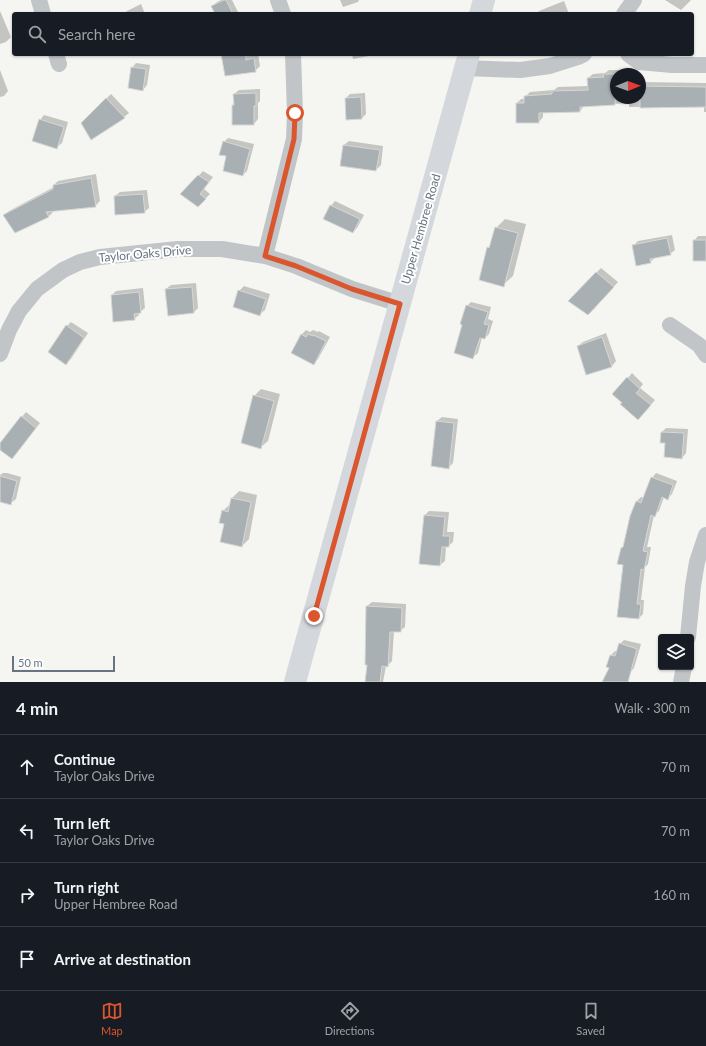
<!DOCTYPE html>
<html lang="en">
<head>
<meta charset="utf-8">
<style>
	body { margin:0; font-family:Lato,sans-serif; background:#242831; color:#f1f3f6 }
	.controls { position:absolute; right:12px; bottom:12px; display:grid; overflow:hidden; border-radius:4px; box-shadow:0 1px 3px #0004 }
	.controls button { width:36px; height:36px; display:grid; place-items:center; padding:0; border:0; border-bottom:1px solid #363941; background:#171b24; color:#f1f3f6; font:20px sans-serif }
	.compass { position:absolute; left:610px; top:68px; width:36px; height:36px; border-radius:50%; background:#171b24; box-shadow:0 1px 3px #0004; rotate:89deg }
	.scale { position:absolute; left:12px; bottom:10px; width:103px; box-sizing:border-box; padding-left:4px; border:2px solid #667581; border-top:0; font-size:11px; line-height:14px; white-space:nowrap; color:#667581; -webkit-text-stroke:3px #fff; paint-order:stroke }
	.stop { position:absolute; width:12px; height:12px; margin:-9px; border:3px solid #da562e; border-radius:50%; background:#fff }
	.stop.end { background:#da562e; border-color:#fff; box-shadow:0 1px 4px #0008 }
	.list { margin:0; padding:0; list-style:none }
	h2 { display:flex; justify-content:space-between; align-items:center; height:52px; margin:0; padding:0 16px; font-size:17px }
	h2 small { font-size:13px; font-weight:400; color:#9ea1a6 }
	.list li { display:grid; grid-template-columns:26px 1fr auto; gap:12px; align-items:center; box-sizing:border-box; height:64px; padding:0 16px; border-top:1px solid #363941 }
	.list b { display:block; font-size:15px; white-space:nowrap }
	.list p { margin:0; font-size:13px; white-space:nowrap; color:#9ea1a6 }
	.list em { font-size:13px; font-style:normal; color:#9ea1a6 }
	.icon { flex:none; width:22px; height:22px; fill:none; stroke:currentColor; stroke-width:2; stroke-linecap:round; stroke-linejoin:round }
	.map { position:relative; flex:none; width:706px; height:682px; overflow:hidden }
	.search { position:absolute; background:#171b24; box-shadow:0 1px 3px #0004; left:12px; right:12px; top:12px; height:44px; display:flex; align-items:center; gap:10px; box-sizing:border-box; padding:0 14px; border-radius:4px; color:#9ea1a6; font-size:15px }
	.sheet { height:308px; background:#171b24 }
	nav { display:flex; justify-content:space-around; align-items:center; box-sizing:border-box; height:56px; border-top:1px solid #363941; background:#171b24; font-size:11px; color:#9ea1a6 }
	nav a { display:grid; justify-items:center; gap:2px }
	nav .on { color:#da562e }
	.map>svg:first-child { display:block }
	.shadow { fill:#0003 }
	.building { fill:#a8b0b4; stroke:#d7d7d5 }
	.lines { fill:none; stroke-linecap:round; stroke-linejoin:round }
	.street { stroke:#c1c5c8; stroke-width:16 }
	.secondary { stroke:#d4d8dc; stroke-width:22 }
	.route { stroke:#da562e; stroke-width:5 }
	.labels { text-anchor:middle; stroke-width:4; stroke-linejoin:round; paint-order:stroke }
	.street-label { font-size:12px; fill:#667581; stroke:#fff }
</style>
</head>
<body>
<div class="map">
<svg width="706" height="682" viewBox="0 0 706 682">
	<rect width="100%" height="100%" fill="#f5f5f2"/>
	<path class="shadow" d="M221,0H232L238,12L236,14H216L213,6L217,2Z
		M340,0H359L358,2L343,7Z
		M665,0H691L681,10Z
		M564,1L569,14H536L539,11Z
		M141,4L145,14H124L127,11Z
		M0,11L11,37L6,42L0,44Z
		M222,54H250V56L258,54L260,66L255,71Z
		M352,54H371L369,56L353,59Z
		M136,63L150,65L147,85L143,90L132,68Z
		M0,70L8,91L4,96L0,97Z
		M609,70H619V74H616V98H640V82L706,83V112H704V106L629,107V103L584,106L580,111L543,112V117L539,122L517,103L521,99H525V97L530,92L554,90L558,87L589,86L588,78L593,74L605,73Z
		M260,89V101L258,103V119L254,124L233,106L234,104V94L239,90Z
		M365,93L366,114L362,118L346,98L350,94Z
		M111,94L129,113L124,117L92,138L82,123Z
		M44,115L68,122L62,143L57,147L40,120Z
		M228,138L254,144L247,171L243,175L228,156L224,142Z
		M349,141L383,146L381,165L376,170L344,145Z
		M203,171L213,177L204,189L210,194L198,206L182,194Z
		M96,174L100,201L95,206L52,210L53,212L48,217L4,215L9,211L54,187V185L58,181Z
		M147,190L149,208L144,212L115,196L120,192Z
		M335,201L364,215L357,228L353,232L331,206Z
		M505,219L526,224L513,276L503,285L488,248L491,245L496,228Z
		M672,235L675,250L670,254L655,258L650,262L634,245L638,241Z
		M698,236H706V260L694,241Z
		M601,268L618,282L593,310L569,301Z
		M196,283L198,308L194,312L168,315L166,289L171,285Z
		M244,286L270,294L265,310L260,314L239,291Z
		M143,288L145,308L140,312H138L139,315L134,319L112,295L116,291Z
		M471,302L491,307L488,319L493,321L489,334L485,338L482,337L478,353L473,357L467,306Z
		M71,322L88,333L71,359L66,363L67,326Z
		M306,330L310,332L313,330L318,332L319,331L330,337L318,359L313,364L301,335Z
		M606,333L616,361L612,366L587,374L578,346L583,342Z
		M632,373L643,384L640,388L655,400L643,414L623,402L628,378Z
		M261,389L280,394L268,441L261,447L254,396Z
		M26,412L40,423L16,454L0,449V444Z
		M442,417L458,419L453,463L448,468L437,421Z
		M666,428L688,429L686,453L682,458L666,442L662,432Z
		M3,473H7L21,477L16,499L11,503L0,501V475Z
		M656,473L677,481L672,494L668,498L664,497L659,511L654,515L647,547H651L648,564L645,567L641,600H644L643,614L639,618L625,545L637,501L641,497L644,498L652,478Z
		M239,491L257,495L249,539L242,546L225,523L223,511L230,504H231L232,498Z
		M429,511L449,512L447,532H454L453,542L448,546H446L445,561L440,565L420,563L425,515Z
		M372,602L406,604L405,627L400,631H394L392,661L387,666H386L383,682H366L368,664H366L367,606Z
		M624,640L641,644L634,668L630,673L624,682H603L611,667H608L611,655L615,651H618L620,644Z"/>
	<path class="building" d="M224,0H226L233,14H215L211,6Z
		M221,54H245L246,60L254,58L256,72L225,76Z
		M131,67L146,69L143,91L128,88Z
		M603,74H615V105L580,107V112L539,113V123H516V103H524V96L552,94V91L588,90L587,78L604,77Z
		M640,86L706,87V107L640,108Z
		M256,93V106H254V125H232V105H234L233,94Z
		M361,97L362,119L346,120L345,98Z
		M106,98L125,118L91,140L81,123Z
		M39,119L64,127L57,149L32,141Z
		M223,141L250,149L243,176L223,171L226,156L219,155Z
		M343,145L380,150L376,171L340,166Z
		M198,175L209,182L200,194L206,199L198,207L180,194Z
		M91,178L96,207L46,212L49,217L15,233L3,215L53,189V185Z
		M143,194L145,213L115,215L114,196Z
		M330,205L360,219L353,233L323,219Z
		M495,227L518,233L504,287L479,280L487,247L489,248Z
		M667,238L671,255L650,259L651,263L636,266L632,245Z
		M693,240H706V261H693Z
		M596,272L614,287L588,315L568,301Z
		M192,287L194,313L168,316L165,289Z
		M238,290L266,299L260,316L233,307Z
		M139,292L141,313L134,314L135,320L113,322L111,295Z
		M466,305L488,312L484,324L489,325L485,339L480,338L473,359L454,353L462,325L460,324Z
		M66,325L84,338L66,365L48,352Z
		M301,334L306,337L308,334L313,336V335L326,341L314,365L291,353Z
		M602,337L612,367L586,375L577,346Z
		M627,377L640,389L636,393L651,405L638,420L620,404L622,403L612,394Z
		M253,395L274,401L261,449L241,443Z
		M21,416L36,428L12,459L0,450V443Z
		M436,421L454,423L449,469L431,466Z
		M661,432L684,433L682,459L664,457L665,443H660Z
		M0,476L17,481L11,505L0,502Z
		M651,477L673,485L668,500L662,497L655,517L651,515L643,551L648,552L644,570L641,569L637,604H641L639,619L617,617L623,565L617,564L621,548L623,547L630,516L636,501L641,503Z
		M231,498L251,502L242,547L220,542L224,524L219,523L222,510L228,512Z
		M424,515L445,517L443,536H450L449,547H442L440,566L419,564Z
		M366,606L402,608L401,632H390L388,667L382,666L380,682H365L367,665H365Z
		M619,643L637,649L628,682H602L609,668L606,667L610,655L615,656Z"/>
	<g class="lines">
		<path class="street" d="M39,0L43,14
			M278,0L283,14
			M624,14L634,0
			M56,54L59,64
			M628,54L639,62L672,65H706
			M465,68L520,70L550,66L578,57L584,54
			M265,256L294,139L295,113L293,54
			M670,325L699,345L706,355
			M0,354L9,330L19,311L37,289L63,270L80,262L100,257L178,249H222L265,256L296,266L352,289L400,304
			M688,637L693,586L697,562L706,535
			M681,682L684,667"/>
		<path class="secondary" d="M480,14L484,0
			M295,682L469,54"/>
	</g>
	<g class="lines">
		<path class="route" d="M295,113L294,139L265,256L296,266L352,289L400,304L314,616"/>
	</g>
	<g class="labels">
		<g class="street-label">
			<text transform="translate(421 229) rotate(-74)" y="4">Upper Hembree Road</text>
			<text transform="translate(145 254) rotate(-5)" y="4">Taylor Oaks Drive</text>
		</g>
	</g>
</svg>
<div class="controls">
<button><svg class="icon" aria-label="layers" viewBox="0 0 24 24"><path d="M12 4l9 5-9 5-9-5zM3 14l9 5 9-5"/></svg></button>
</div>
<svg class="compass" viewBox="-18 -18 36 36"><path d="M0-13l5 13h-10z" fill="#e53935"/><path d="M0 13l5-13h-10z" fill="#9ea1a6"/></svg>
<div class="scale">50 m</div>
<div class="stop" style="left:295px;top:113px"></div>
<div class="stop end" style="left:314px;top:616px"></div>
<div class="search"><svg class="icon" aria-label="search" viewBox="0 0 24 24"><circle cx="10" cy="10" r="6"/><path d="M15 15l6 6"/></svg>Search here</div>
</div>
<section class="sheet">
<h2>4 min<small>Walk · 300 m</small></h2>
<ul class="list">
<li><svg class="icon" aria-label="ahead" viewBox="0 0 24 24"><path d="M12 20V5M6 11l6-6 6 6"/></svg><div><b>Continue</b><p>Taylor Oaks Drive</p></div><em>70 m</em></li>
<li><svg class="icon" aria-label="left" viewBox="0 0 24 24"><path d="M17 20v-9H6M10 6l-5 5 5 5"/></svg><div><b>Turn left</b><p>Taylor Oaks Drive</p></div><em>70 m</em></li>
<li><svg class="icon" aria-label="right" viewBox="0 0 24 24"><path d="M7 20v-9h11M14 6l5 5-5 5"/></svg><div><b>Turn right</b><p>Upper Hembree Road</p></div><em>160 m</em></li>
<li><svg class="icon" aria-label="arrive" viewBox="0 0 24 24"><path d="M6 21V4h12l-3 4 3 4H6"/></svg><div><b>Arrive at destination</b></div></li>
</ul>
</section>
<nav>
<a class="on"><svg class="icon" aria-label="map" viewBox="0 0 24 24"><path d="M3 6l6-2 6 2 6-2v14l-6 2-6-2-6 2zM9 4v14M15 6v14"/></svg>Map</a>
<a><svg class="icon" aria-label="directions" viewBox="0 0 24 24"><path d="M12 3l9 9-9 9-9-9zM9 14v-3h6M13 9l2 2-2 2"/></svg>Directions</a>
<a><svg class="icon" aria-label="saved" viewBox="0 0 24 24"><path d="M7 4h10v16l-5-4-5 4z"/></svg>Saved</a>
</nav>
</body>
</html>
